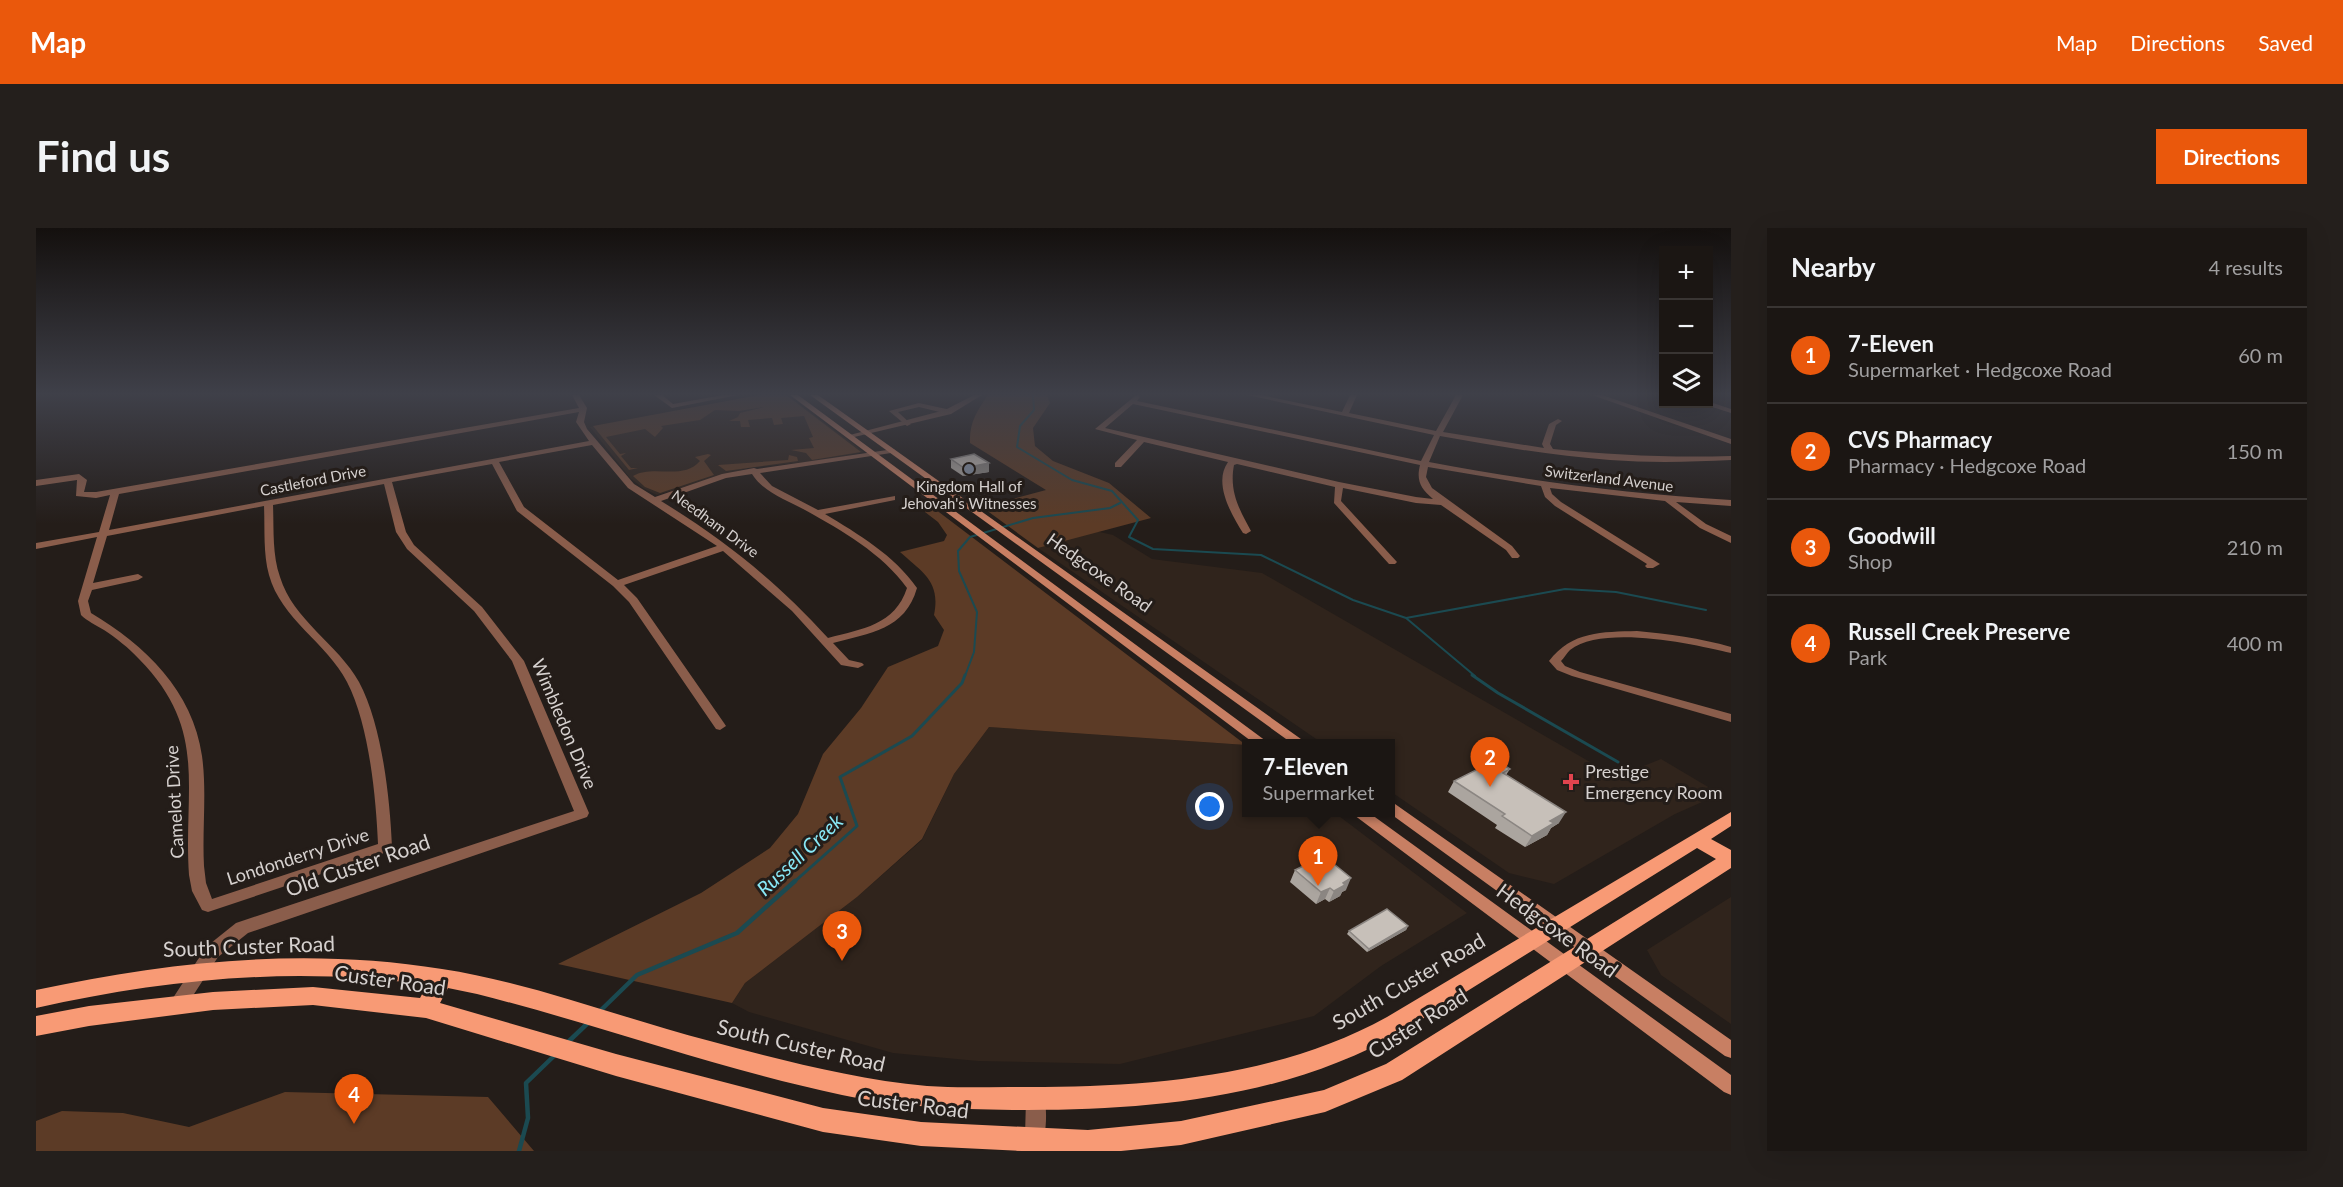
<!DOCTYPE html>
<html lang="en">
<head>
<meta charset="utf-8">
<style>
	body { margin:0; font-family:Lato,sans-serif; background:#241f1c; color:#f1f3f6 }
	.controls { position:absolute; right:18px; top:18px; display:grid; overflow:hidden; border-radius:0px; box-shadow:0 6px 24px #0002 }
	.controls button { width:54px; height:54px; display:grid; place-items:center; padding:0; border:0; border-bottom:2px solid #393533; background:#1b1613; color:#f1f3f6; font:30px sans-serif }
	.you { position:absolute; left:1174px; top:579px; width:21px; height:21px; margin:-15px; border:4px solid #fff; border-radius:50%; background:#1a73e8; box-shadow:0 0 0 9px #1a73e833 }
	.badge { display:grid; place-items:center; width:39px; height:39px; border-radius:50%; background:#ea580c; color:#fff; font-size:20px; font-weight:700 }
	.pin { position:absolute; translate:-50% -50px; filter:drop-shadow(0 2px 3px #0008) }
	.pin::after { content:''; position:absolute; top:32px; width:21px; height:18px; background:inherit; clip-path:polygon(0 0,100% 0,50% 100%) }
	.popup { position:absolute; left:1206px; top:511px; width:153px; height:78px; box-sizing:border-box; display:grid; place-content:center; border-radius:0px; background:#1b1613; filter:drop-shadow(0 2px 4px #0005); font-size:20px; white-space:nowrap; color:#a09fa0 }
	.popup b { font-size:22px; color:#f1f3f6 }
	.popup::after { content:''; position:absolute; left:50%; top:100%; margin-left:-12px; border:12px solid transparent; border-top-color:#1b1613 }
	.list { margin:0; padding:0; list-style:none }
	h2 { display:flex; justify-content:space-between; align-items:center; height:78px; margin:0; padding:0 24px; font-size:26px }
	h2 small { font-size:20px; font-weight:400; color:#a09fa0 }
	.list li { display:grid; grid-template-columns:39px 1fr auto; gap:18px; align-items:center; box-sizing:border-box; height:96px; padding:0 24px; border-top:2px solid #393533 }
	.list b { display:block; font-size:22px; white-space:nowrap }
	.list p { margin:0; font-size:20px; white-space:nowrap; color:#a09fa0 }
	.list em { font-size:20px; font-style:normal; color:#a09fa0 }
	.icon { flex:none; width:33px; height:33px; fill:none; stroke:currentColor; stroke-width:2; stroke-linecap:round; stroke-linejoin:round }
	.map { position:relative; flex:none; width:1695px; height:923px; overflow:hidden; border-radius:0px }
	header { display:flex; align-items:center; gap:36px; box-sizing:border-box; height:84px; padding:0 30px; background:#ea580c; color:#fff }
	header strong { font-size:28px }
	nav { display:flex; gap:33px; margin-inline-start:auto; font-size:21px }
	.intro { display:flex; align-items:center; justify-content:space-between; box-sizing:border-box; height:144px; padding:0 36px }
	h1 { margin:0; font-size:42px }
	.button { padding:15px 27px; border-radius:0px; background:#ea580c; color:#fff; font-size:21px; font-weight:700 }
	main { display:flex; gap:36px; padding:0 36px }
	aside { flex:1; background:#1b1613; border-radius:0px; box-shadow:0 6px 24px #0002 }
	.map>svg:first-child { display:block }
	.built { fill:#30241c }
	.green { fill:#5c3b26 }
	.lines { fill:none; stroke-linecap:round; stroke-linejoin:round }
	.stream-far2 { stroke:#1b4a51; stroke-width:2 }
	.stream-far1 { stroke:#1b4a51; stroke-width:3 }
	.stream { stroke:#1b4a51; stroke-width:4.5 }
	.minor { fill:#8a5d4b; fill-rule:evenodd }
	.tertiary { fill:#8a5d4b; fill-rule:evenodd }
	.secondary { fill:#c87f63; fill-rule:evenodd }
	.primary { fill:#f89a75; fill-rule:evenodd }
	.wall { fill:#aba59f }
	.shaded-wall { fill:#8b8682 }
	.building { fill:#c7c0b9; stroke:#8b8682; stroke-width:1.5 }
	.worship-dot { fill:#6b7280; stroke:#241d19; stroke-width:2 }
	.health-dot { fill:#e0444e; stroke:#241d19; stroke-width:2 }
	.labels { text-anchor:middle; stroke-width:6; stroke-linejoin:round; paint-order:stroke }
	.far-street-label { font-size:15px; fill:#d6d1cf; stroke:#241d19 }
	.far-poi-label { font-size:15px; fill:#d6d1cf; stroke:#241d19 }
	.street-label { font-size:18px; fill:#d6d1cf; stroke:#241d19 }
	.poi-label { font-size:18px; fill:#d6d1cf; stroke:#241d19; text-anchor:start }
	.water-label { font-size:20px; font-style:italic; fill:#89e9f7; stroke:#241d19 }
	.near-street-label { font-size:21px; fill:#d6d1cf; stroke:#241d19 }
</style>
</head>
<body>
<header>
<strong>Map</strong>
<nav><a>Map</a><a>Directions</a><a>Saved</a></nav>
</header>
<div class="intro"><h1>Find us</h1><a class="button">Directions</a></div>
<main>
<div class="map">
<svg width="1695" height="923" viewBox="0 0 1695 923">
	<rect width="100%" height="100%" fill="#241d19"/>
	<path class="built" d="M723,167H751L828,224L792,232L712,240L621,267L607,260L594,250L554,199Z
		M1059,303L1077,307L1116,331L1226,345L1568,542L1585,547L1625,531L1684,566L1639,586L1518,656L1473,645L1354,563V516L1286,515L1002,320Z
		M953,499L1210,517V584L1299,585L1431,685L1345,738L1278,788L1084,836L942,833L857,825L713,784L696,775L709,755L821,669L886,612L918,546Z
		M1695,669V796L1625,747L1611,722Z"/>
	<path class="green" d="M723,167H750L825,224L776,232L770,225L755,222L778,220L773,210L777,209L768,188L745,190L747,196L738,197L736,190L712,192L714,199H705L704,193H693L702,189L704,185L728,179L703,183L679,182L664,192L625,198L627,200L619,209L609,201L570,209L584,226L590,225L585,228L595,240H602L593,242L557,198Z
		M952,167H1011L1014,175L997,200L999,218L1017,233L1073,255L1115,290L1002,320L946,279L1010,262L934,215C933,195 941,183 952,167Z
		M672,226L675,227L668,233L678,247L624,265L609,259L597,248C617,236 647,253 664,233L659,229Z
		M753,227L761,229L762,233L690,243L682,237L752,232Z
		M891,275L1210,517L953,499L918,546L886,611L821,669L709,755L696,775L522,736L665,665L734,620L762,586L787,526L825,480L852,439L902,418L908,402L898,387C905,353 886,344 864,324L908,313L911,307L902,294L889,284Z
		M249,864L452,869L498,923H0V893L26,883L87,885L153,899Z"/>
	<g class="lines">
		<path class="stream-far2" d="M997,167L998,182L984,198L981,219L1036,252L1076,263L1102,292L1093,309L1117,321L1225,327L1317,372L1370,390L1439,448
			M1370,390L1529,361L1580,364L1670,382
			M929,448L938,424L941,384L923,343L922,323L934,309L997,290L1074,280L1084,275"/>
		<path class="stream-far1" d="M1436,447L1462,465L1582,534
			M757,655L821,598L804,549L876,508L926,455L929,447"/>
		<path class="stream" d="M564,783L601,747L701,705L759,653
			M532,814L553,794
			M483,923L492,890L490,855L519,827"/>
		<path class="minor" d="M536,167H543L551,180L548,194L551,201L598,256L619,269L686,246L718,240L721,241L858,221L859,223L855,225L724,245L736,258L782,282L859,268V272L789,286C822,306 858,327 881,360C869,402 834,405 797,415L813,432L826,435L828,437L822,440L805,437L756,383L687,323L588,357L601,370L688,495L690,498L684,502L680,501L593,374L577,358L481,283L456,236L356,254L370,304L378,317L446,379L488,433L553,585L551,589L212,705L182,729L149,780L143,783L137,780L134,775L137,770L170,719L200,695L538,583L476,433L438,383L371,321L360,304L348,256L237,277C238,301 236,326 244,349C257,392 302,416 323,454C346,497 354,570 356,619L354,623L178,682L172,684L166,682L156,663L153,647C147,560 173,502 103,431C93,420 80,410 68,402C60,397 51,393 45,387L42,373L61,309L0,321V315L63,304L74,267L60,270L40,268L41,252L0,258V252L43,246L51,252L48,264H60L543,180ZM543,184L540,194L553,213L73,302L83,266ZM556,217L592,260L681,318L582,352L488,279L463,234ZM716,246C728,265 751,272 769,282C805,302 847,326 871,360C859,397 826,401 792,410C740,353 690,313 625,273L690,250ZM228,278C229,301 227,325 233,347C245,391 291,415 311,454C333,496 340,569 342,616L176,671L170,655L168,638C166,602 171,564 166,528C157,463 109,417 55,385L52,373L56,362L102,352L107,349L102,346L57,355L71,308Z
			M618,167H626L637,176L687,167H702L636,180Z
			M1102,167L1104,169L1101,173L1385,233L1398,207L1211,167H1225L1306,184L1314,167H1321L1313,185L1400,203L1420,167H1427L1407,204L1508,220L1506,216L1513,196L1522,191L1526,193L1520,197L1514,216L1517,221C1577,227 1635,230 1695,228V232C1655,234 1615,235 1574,232C1517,228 1461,218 1404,208L1393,234C1493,253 1593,266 1695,272V278L1640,274L1670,296L1695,308V315L1664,300L1629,273L1514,260L1516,266L1525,274L1624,336L1617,340H1611L1609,338L1611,336L1519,278L1509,269L1505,258L1392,239L1390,249L1396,260L1476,318L1484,328L1482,330H1476L1470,322L1405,277L1380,275L1307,260L1305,273L1361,334L1359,336H1353L1298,275L1299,259L1201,236L1198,237C1193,263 1203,281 1215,303L1210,306L1207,305C1195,286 1177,255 1192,234L1108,214L1085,239H1079V235L1101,212L1059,201L1099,168ZM1097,176L1384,237C1380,253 1385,261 1397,271L1380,269L1303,254L1069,200Z
			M1674,174L1695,181V185L1667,176Z
			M883,175L915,182L916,184L912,186L883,179L862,184L875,196L871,198L853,183Z
			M1601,403C1633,406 1664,410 1695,419V425C1658,416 1567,396 1534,422C1531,425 1528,430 1525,433L1529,438L1544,444L1695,486V494L1536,448L1521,442L1513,433C1536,403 1566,404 1601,403Z
			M1000,862L1007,865C1012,877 1011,912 1003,923H980L989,908L990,871L993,865Z"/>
		<path class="tertiary" d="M938,167H946L915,186L814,210L810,208L909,182Z
			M1556,167H1566L1695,211V216Z"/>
		<path class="secondary" d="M754,167H762L1234,516H1219Z
			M774,167H782L1272,516H1257Z
			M1354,574L1359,576L1695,812V830L1689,828L1352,584H1354Z
			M1314,584H1332L1695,847V867L1688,864Z"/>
		<path class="primary" d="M1695,584V598L1675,611L1695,622V640L1366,852L1289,884L1145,917L1085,923H986L885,918L787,904L580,848L390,790L277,777L177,782L53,798L0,808V788L53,778L177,764L277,759L384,770L391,757C259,738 130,751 0,780V762C134,733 270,719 406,741C497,755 585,790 674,813C745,832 817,851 891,858C918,860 946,859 974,859C1102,860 1237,852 1351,789ZM1661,620L1680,631L1350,836L1288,862L1145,893L1052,902L885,894L787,880L580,826L404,775L412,760L441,766C564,797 682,841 806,867C867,879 916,881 977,882C1111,883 1249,871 1367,803Z"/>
	</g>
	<path class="wall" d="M915,231L953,244L927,248L915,240Z
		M1456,538L1474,541L1470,547L1523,595L1515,600L1511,607L1489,619L1459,600L1461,597L1412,564L1418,553Z
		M1259,642L1310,662L1306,664L1304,668L1293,674L1289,671L1280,676L1254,654Z
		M1372,698L1370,702L1331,724L1311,706L1313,703Z"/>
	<path class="shaded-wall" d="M953,235V244L927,248L928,240Z
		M1530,584L1523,595L1515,600L1511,607L1489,619L1496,608L1514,593Z
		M1315,650L1310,662L1306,664L1304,668L1293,674L1298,663L1307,655Z
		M1294,660L1289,671L1280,676L1285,664Z
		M1372,698L1370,702L1331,724L1333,721Z"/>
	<path class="building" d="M938,226L953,235L928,240L915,231Z
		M1463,534L1474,541L1467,545L1530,584L1514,593L1518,595L1496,608L1466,588L1469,586L1418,553L1452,536L1456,538Z
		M1288,628L1315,650L1307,655L1309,657L1298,663L1294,660L1285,664L1259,642Z
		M1351,681L1372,698L1333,721L1313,703Z"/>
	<linearGradient id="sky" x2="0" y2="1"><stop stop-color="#14100e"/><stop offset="0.56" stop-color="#3f4049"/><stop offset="1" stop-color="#3f4049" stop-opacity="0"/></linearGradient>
	<rect width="1695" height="296" fill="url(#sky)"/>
	<circle class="worship-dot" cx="933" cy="241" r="6"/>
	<path class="health-dot" d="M1532 545h6v6h6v6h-6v6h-6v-6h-6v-6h6z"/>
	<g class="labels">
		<g class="far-street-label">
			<text transform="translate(1573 251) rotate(7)" y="5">Switzerland Avenue</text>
			<text transform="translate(277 253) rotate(-11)" y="5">Castleford Drive</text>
			<text transform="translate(679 296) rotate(36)" y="5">Needham Drive</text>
		</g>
		<g class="far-poi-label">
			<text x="933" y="264">Kingdom Hall of<tspan x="933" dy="17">Jehovah's Witnesses</tspan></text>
		</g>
		<g class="street-label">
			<text transform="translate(1063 345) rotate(35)" y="6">Hedgcoxe Road</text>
			<text transform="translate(528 496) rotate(67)" y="6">Wimbledon Drive</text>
			<text transform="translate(139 574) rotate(-93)" y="6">Camelot Drive</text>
			<text transform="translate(262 629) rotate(-18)" y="6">Londonderry Drive</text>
		</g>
		<g class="poi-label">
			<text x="1549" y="550">Prestige<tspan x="1549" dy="21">Emergency Room</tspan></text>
		</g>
		<g class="water-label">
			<text transform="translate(764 627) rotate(-43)" y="7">Russell Creek</text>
		</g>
		<g class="near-street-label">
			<text transform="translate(322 638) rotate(-19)" y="7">Old Custer Road</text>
			<text transform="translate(1521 703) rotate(36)" y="7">Hedgcoxe Road</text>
			<text transform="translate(213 719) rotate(-2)" y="7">South Custer Road</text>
			<text transform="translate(354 753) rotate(8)" y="7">Custer Road</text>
			<text transform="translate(1373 754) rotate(-30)" y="7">South Custer Road</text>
			<text transform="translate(1382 796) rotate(-32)" y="7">Custer Road</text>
			<text transform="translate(765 818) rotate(13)" y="7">South Custer Road</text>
			<text transform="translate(877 877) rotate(7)" y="7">Custer Road</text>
		</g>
	</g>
</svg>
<div class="controls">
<button>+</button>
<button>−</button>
<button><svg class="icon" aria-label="layers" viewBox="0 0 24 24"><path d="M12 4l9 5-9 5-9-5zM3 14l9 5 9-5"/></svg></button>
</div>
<div class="you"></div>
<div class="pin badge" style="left:1282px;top:658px">1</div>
<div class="popup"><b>7-Eleven</b>Supermarket</div>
<div class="pin badge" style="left:1454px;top:559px">2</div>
<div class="pin badge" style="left:806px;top:733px">3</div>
<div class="pin badge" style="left:318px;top:896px">4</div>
</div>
<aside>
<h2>Nearby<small>4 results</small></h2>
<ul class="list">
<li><span class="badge">1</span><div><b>7-Eleven</b><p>Supermarket · Hedgcoxe Road</p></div><em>60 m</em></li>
<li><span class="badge">2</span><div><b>CVS Pharmacy</b><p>Pharmacy · Hedgcoxe Road</p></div><em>150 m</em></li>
<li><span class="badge">3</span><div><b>Goodwill</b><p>Shop</p></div><em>210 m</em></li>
<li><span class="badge">4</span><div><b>Russell Creek Preserve</b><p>Park</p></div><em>400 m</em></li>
</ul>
</aside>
</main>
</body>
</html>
